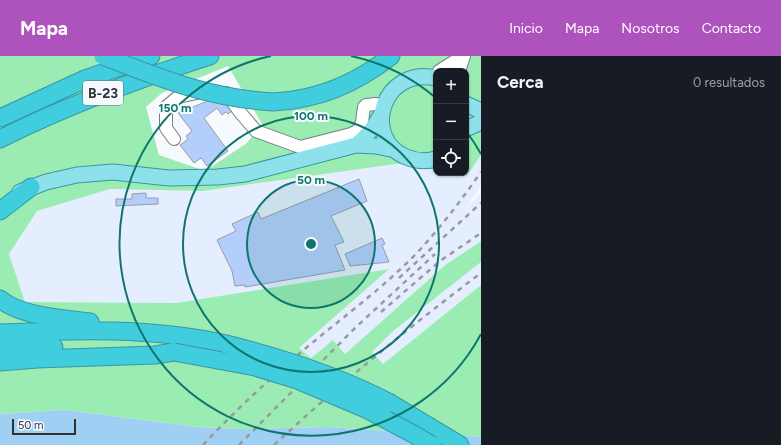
<!DOCTYPE html>
<html lang="es">
<head>
<meta charset="utf-8">
<style>
	body { margin:0; font-family:Figtree,sans-serif; background:#20242c; color:#f1f3f6 }
	.controls { position:absolute; right:12px; top:12px; display:grid; overflow:hidden; border-radius:8px; box-shadow:0 1px 3px #0004 }
	.controls button { width:36px; height:36px; display:grid; place-items:center; padding:0; border:0; border-bottom:1px solid #363941; background:#171b24; color:#f1f3f6; font:20px sans-serif }
	.scale { position:absolute; left:12px; bottom:10px; width:64px; box-sizing:border-box; padding-left:4px; border:2px solid #303235; border-top:0; font-size:11px; line-height:14px; white-space:nowrap; color:#303235; -webkit-text-stroke:3px #f6f9fe; paint-order:stroke }
	.list { margin:0; padding:0; list-style:none }
	h2 { display:flex; justify-content:space-between; align-items:center; height:52px; margin:0; padding:0 16px; font-size:17px }
	h2 small { font-size:13px; font-weight:400; color:#9ea1a6 }
	.icon { flex:none; width:22px; height:22px; fill:none; stroke:currentColor; stroke-width:2; stroke-linecap:round; stroke-linejoin:round }
	.map { position:relative; flex:none; width:481px; height:389px; overflow:hidden }
	header { display:flex; align-items:center; gap:24px; box-sizing:border-box; height:56px; padding:0 20px; background:#ae52bd; color:#fff }
	header strong { font-size:19px }
	nav { display:flex; gap:22px; margin-inline-start:auto; font-size:14px }
	main { display:flex }
	aside { flex:1; background:#171b24 }
	.map>svg:first-child { display:block }
	.built { fill:#e5eefe }
	.green { fill:#9aecb2; fill-rule:evenodd }
	.water { fill:#9fcff3 }
	.building { fill:#b4cefc; stroke:#989da6 }
	.lines { fill:none; stroke-linecap:round; stroke-linejoin:round }
	.minor-casing { stroke:#787d85; stroke-width:14 }
	.major-casing { stroke:#3a97a3; stroke-width:17 }
	.highway-casing { stroke:#3a97a3; stroke-width:19 }
	.minor { stroke:#fff; stroke-width:12 }
	.major { stroke:#8ce1eb; stroke-width:15 }
	.highway { stroke:#40cdde; stroke-width:17 }
	.rail { stroke:#989a9e; stroke-width:2.5; stroke-dasharray:5 5; stroke-linecap:butt }
	.highway-bridge-casing { stroke:#3a97a3; stroke-width:19; stroke-linecap:butt }
	.highway-bridge { stroke:#40cdde; stroke-width:17 }
	.ring { fill:none; stroke:#0f766e; stroke-width:2 }
	.labels { text-anchor:middle; stroke-width:4; stroke-linejoin:round; paint-order:stroke }
	.shield { fill:#f6f9fe; stroke:#6b6e71; stroke-width:1 }
	.shield-label { font-size:14px; font-weight:bold; fill:#303235 }
	.centre { fill:#0f766e; stroke:#f6f9fe; stroke-width:2 }
	.ring-label { font-size:12px; text-anchor:middle; font-weight:bold; fill:#0f766e; stroke:#f6f9fe; stroke-width:4; stroke-linejoin:round; paint-order:stroke }
</style>
</head>
<body>
<header>
<strong>Mapa</strong>
<nav><a>Inicio</a><a>Mapa</a><a>Nosotros</a><a>Contacto</a></nav>
</header>
<main>
<div class="map">
<svg width="481" height="389" viewBox="0 0 481 389">
	<rect width="100%" height="100%" fill="#f6f9fe"/>
	<path class="built" d="M481,99V129L465,153L481,138V185L444,210L345,298L311,302L298,292L388,213L176,247L25,246L9,198L37,155L110,133L203,135L403,107L430,113L436,112V117H465L466,120Z
		M481,206V229L383,308L372,296L392,276Z"/>
	<path class="green" d="M0,0H481V99L466,121L465,117H466V15H436V112C425,115 413,112 403,107L203,135L110,133L37,155L9,198L25,246L176,247L389,213L299,292L311,302L333,284L345,298L444,210L481,185V206L392,276L372,296L383,308L481,229V381L328,371L244,373L197,371L65,354L0,358ZM228,10L262,68L247,87L205,115L159,99L146,51L162,37Z"/>
	<path class="water" d="M65,354L197,371L244,373L328,371L481,381V389H0V358Z"/>
	<path class="building" d="M208,45L228,48L233,54L228,58L226,56L222,59L217,52L204,62L228,95L207,110L201,102L194,107L180,89L188,83L186,80L192,75L178,57Z
		M359,123L367,145L331,160L344,186L335,189L345,214L245,231V229L235,230L232,215L217,184L236,175L232,168L258,156L261,163Z
		M146,137V142H158V148L116,150V143H132V138Z
		M382,182L385,188L382,189L389,206L350,210L345,198Z"/>
	<g class="lines">
		<g class="minor-casing">
			<path id="minor" d="M439,15L463,0
				M459,15L464,0
				M226,37L239,55L256,75L300,91L351,78L359,74L362,66L364,51L366,49L376,48L384,50
				M174,83L166,72V51L178,41L201,36"/>
		</g>
		<g class="major-casing">
			<path id="major" d="M436,22C382,10 361,82 406,101C416,105 426,106 436,103
				M466,48L481,55
				M466,73L481,66
				M356,89C368,80 375,70 382,57
				M20,136L46,126L77,119L113,116L169,122L218,121L245,118L356,89L376,90L395,94"/>
		</g>
		<g class="highway-casing">
			<path id="highway" d="M273,46C317,44 357,27 391,0
				M0,62L85,23L151,0
				M0,83C68,49 138,23 210,0
				M0,155L31,131
				M0,243C21,261 63,262 90,266
				M0,277C75,274 152,271 226,288
				M0,293L54,291
				M0,306L37,303L155,299L174,296
				M390,347L460,389"/>
		</g>
		<use href="#minor" class="minor"/>
		<use href="#major" class="major"/>
		<use href="#highway" class="highway"/>
		<path class="rail" d="M399,222L481,147
			M381,256L440,205L481,177
			M203,389C233,357 266,326 300,297C338,265 378,236 413,201C438,175 460,146 481,116
			M239,389L355,272L435,198
			M274,389C340,328 409,271 481,217"/>
		<g class="highway-bridge-casing">
			<path id="highway-bridge" d="M103,0C162,23 209,42 273,46
				M226,288C282,302 339,320 390,347
				M174,296L255,311L297,324L368,354L415,379L432,389"/>
		</g>
		<use href="#highway-bridge" class="highway-bridge"/>
	</g>
	<circle cx="311" cy="188" r="64" fill="#0f766e" fill-opacity=".12"/>
	<g class="ring">
		<circle cx="311" cy="188" r="64"/>
		<circle cx="311" cy="188" r="128"/>
		<path d="M481 278A192 192 0 1 1 271 0M351 0A192 192 0 0 1 436 42M466 75A192 192 0 0 1 481 98"/>
	</g>
	<g class="labels">
		<rect class="shield" x="83" y="25" width="40" height="24" rx="3"/>
		<g class="shield-label">
			<text x="103" y="42">B-23</text>
		</g>
	</g>
	<circle cx="311" cy="188" r="6" class="centre"/>
	<g class="ring-label">
		<text x="175" y="56">150 m</text>
		<text x="311" y="64">100 m</text>
		<text x="311" y="128">50 m</text>
	</g>
</svg>
<div class="controls">
<button>+</button>
<button>−</button>
<button><svg class="icon" aria-label="locate" viewBox="0 0 24 24"><circle cx="12" cy="12" r="6"/><path d="M12 2v4M12 18v4M2 12h4M18 12h4"/></svg></button>
</div>
<div class="scale">50 m</div>
</div>
<aside>
<h2>Cerca<small>0 resultados</small></h2>
<ul class="list">
</ul>
</aside>
</main>
</body>
</html>
